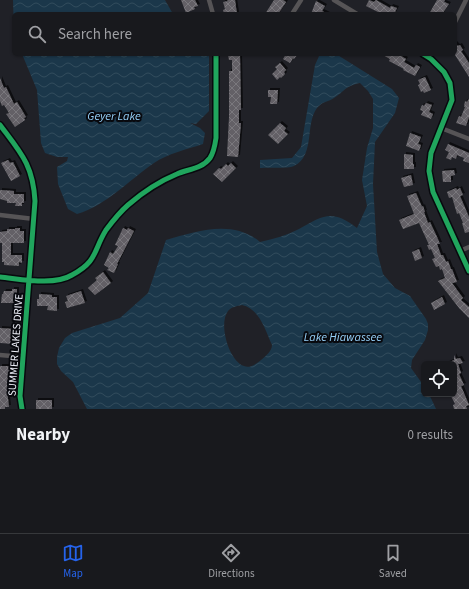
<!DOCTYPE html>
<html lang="en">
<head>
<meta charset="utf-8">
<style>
	body { margin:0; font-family:"Source Sans 3",sans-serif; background:#25262a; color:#f1f3f6 }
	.controls { position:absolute; right:12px; bottom:12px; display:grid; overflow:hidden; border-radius:6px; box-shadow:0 1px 3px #0004 }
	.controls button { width:36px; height:36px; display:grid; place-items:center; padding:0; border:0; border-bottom:1px solid #36383b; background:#18191d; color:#f1f3f6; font:20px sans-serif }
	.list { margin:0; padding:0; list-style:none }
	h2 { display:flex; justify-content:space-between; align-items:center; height:52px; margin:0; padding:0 16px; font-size:17px }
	h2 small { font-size:13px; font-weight:400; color:#9fa0a4 }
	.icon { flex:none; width:22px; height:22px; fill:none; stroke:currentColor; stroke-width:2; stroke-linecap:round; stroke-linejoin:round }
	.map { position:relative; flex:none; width:469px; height:409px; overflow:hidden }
	.search { position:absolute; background:#18191d; box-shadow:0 1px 3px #0004; left:12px; right:12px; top:12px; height:44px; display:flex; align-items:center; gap:10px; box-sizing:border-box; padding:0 14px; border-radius:6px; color:#9fa0a4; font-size:15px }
	.sheet { height:124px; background:#18191d }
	nav { display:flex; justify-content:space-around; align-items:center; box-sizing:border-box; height:56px; border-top:1px solid #36383b; background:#18191d; font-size:11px; color:#9fa0a4 }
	nav a { display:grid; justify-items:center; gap:2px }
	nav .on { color:#2563eb }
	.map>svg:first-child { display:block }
	.water { fill:url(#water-waves); fill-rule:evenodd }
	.building { fill:url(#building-cross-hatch); filter:url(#shadow) }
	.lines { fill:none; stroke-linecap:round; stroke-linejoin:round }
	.minor { stroke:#565456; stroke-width:4.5 }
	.cycleway-casing { stroke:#08090e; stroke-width:8 }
	.cycleway { stroke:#20a55d; stroke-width:5 }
	.labels { text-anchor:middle; stroke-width:4; stroke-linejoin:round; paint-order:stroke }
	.street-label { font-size:11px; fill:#f0f2fb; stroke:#08090e }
	.water-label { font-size:12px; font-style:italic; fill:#95cff7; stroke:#08090e }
</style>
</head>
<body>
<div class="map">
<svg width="469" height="409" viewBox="0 0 469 409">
	<defs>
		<pattern id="water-waves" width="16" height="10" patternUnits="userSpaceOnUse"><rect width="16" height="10" fill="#1b374a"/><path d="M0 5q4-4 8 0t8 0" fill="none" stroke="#314b5c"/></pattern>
		<pattern id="building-cross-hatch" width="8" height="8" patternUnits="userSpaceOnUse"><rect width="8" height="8" fill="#636166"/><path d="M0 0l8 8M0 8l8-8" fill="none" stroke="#7a787d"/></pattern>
		<filter id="shadow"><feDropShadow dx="2" dy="-2" stdDeviation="0" flood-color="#0009"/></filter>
	</defs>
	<rect width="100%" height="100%" fill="#202127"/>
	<path class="water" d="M13,0H165L173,14H14V33Z
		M22,54H209V111L196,124L190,123L200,128L205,133L203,144C188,149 167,154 154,163C129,180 107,205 77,214L68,209L58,184L57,167L67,161L68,157H57L45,153L41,143L37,90Z
		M320,54H336L392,89L399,98L395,113L375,142L373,184L377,252L383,274L395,288L410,296L426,319L428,324V330L425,340L412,360L411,368L424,386V394H429L436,409H87L73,382L61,371L57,364V357L59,348L65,338L72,333L120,318L148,293L166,240C197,231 233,219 260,242C274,239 287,235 299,229C324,215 332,209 357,228L367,206L362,180L367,148L373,128V99L368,91L360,83C345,86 345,91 334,98C330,101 323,102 320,105C303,119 317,155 294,166C287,169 269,167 260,168V160L292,158L301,147L315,65ZM242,305C260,309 265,330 272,345C272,351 266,356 261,360C257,363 250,369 244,366C229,361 218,324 228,311C231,307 237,306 242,305Z"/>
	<path class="building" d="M181,0H195L198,6L194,7L195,9L186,13Z
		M227,0H235L237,14H224L223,10L225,9L223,2L228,1Z
		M274,0H283L286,2L278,14H265Z
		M369,0L374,2L376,0L390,8L391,6L397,8L394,14H382L366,6Z
		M437,0H445L444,2L449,4L442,14H429Z
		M316,1L325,6L322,11L328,14H311Z
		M455,43L458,46L460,45L463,50L461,51L469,63V77L455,55Z
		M286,54H298L294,59L293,58L290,63L283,59Z
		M381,54H398L406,59L404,62L414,68L416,65L420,67L415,76L403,70L404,69L389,61L390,59Z
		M228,55H240L241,110H239V123H241L238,157L227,156L229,117V71H232V60H229Z
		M280,63L286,70L284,72L285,74L281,78L280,77L277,80L272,74L277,69L275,67Z
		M425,77L431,90L424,93L423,91L421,92L418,85L420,84L418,80Z
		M0,78L4,88L6,87L14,104L17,102L26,117L24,118L25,120L15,127L6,114L9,113L4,105L2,106L0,101Z
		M268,90H278L277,104H270L271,97H268Z
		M469,99V117L466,126L456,123L459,116L461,117L465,107H464L465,101L467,102Z
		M426,103L432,105L429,112L433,114L431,119L421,115L423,111L420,110L422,105L424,106Z
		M280,123L286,128L284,131L288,134L278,144L268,135Z
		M410,133L421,137L418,144L421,145L419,151L406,146Z
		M448,144L469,153V163L463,161L464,158L457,155L456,159L452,157L451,160L446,158L449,152L445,150Z
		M404,154L413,155V164H414V169H404Z
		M8,160L10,163L13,162L20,176L11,181L1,163Z
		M231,163L236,168L222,182L213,174L219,168L221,169L226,164L228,166Z
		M454,170L455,175L451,176V182H443L442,171Z
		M411,175L413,185L404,187L401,178Z
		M456,188L457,190L460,188L463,195L460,196L469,217V232L465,233L462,223H463L459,213L457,214L452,197L449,198L447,192Z
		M0,190L14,191V194H24V203H22V206H15L16,203H7V201L0,199Z
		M416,193L422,207L423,206L425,212H424L428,223L430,222L437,237L440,244H437L441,255H443L446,262L448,261L451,269H452L457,282L452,283L463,298L461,300L469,307V318L459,308L438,281L445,278L442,269L440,270L439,266L436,267L432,259L435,258L431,249L429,250L427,245H429L419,223L403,229L399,220L414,214L407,196Z
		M15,228H20V231H24V243H11V255H22V263L19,262V266L4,265V262H2V243H0V232L7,231V229H15Z
		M123,228L127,230L128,228L134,231L117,264H118L114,273L107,270L109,268L104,265L110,252L113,254L118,246L115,245Z
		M419,249L422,258L415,261L412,252Z
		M103,272L111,283L95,295L88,288L97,280L95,278Z
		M12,289H17V303H1L2,294H3L4,291H12Z
		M81,291L85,303L67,308L65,302L68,301L66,296Z
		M39,294L52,295V297H57V311L47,310L48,306H37V299H39Z
		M442,297L445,304L434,310L431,303Z
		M0,328L14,329V344L0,343Z
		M454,355L456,359L460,358L463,363L458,364L461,373L459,374L464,385L461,386L469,405L466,406L467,409H454L453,405L455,404L450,394H454V364H445L454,360Z
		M0,366H11V372H8L7,390L9,407H5V409H0Z
		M36,400H52V409H36Z"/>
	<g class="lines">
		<path class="minor" d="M209,0L213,14
			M334,0L357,14
			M292,14L301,0
			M455,22L466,0
			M423,54L431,59L444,72L450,83L452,100L431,153L429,171L433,192L469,271
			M0,125C21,153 33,165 35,201L20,396L22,409
			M441,128L469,139
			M0,215L34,219
			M460,251L469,247
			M0,277C21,279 54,286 72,275C98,261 93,251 106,230C112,222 121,211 128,205C143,192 160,181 177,174C188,169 202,169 210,158C214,152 215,145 216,138V54
			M0,355L23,357"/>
		<g class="cycleway-casing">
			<path id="cycleway" d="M423,54L431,59L444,72L450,83L452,100L431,153L429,171L433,192L469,271
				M0,125C21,153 33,165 35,201L20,396L22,409
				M0,277C21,279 54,286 72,275C98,261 93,251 106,230C112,222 121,211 128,205C143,192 160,181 177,174C188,169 202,169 210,158C214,152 215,145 216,138V54"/>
		</g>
		<use href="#cycleway" class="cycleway"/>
	</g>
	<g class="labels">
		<g class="street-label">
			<text transform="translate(15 345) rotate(-86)" y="4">SUMMER LAKES DRIVE</text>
		</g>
		<g class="water-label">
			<text x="114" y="120">Geyer Lake</text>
			<text x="343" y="341">Lake Hiawassee</text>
		</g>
	</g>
</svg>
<div class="controls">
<button><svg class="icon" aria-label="locate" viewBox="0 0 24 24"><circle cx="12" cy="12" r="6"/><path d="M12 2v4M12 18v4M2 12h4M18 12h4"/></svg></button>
</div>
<div class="search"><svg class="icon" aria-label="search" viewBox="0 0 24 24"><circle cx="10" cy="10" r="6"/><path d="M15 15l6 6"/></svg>Search here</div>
</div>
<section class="sheet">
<h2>Nearby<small>0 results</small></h2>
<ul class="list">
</ul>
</section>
<nav>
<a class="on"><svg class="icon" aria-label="map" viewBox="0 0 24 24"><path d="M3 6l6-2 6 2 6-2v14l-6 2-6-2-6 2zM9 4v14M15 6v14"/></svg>Map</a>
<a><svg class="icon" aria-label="directions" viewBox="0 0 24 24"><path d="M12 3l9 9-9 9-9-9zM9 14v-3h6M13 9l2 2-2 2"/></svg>Directions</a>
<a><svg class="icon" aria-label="saved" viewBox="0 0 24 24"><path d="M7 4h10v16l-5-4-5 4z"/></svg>Saved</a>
</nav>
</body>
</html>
